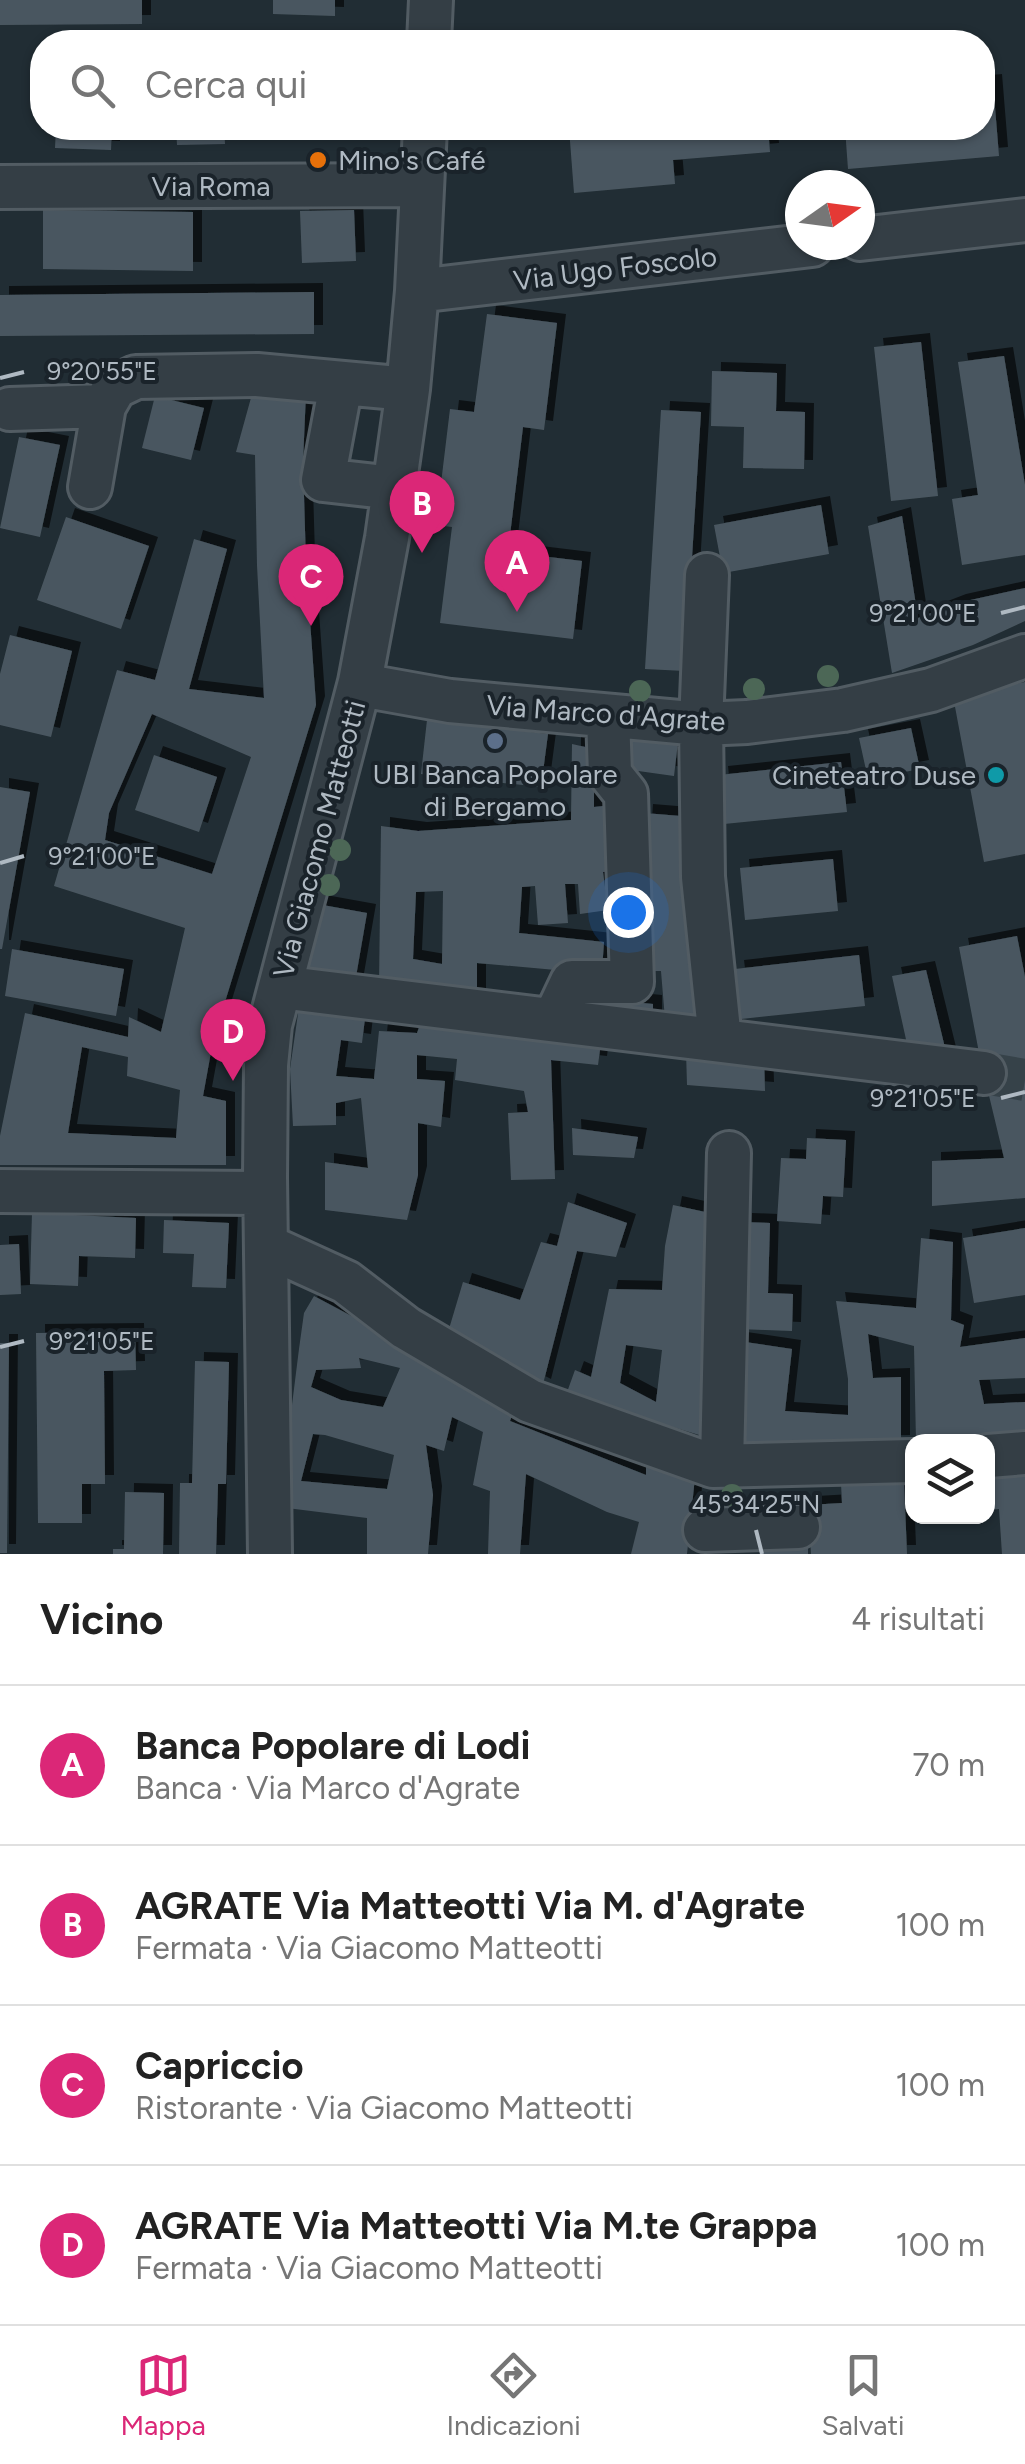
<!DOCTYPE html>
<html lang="it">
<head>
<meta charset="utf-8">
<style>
	body { margin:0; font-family:Figtree,sans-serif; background:#f2f2f2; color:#222 }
	.controls { position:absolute; right:30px; bottom:30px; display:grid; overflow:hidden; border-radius:20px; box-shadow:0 2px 8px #0004 }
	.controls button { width:90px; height:90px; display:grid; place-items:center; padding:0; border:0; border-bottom:2px solid #e0e0e0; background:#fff; color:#222; font:50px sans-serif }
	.compass { position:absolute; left:785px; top:170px; width:90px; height:90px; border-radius:50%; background:#fff; box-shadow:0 2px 8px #0004; rotate:76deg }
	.you { position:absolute; left:628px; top:912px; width:35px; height:35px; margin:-25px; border:8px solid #fff; border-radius:50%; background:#1a73e8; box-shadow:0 0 0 15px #1a73e833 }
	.badge { display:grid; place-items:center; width:65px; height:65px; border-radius:50%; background:#db2777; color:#fff; font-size:32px; font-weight:700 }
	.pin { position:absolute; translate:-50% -82px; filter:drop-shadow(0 2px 5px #0008) }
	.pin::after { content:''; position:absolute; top:52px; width:35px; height:30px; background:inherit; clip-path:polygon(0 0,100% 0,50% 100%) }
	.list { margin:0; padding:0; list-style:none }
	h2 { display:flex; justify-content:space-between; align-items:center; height:130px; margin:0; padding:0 40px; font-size:42px }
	h2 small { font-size:32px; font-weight:400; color:#767676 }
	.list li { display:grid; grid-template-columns:65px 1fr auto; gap:30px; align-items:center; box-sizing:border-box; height:160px; padding:0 40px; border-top:2px solid #e0e0e0 }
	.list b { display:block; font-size:38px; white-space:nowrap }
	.list p { margin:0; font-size:32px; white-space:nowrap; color:#767676 }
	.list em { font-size:32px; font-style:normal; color:#767676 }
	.icon { flex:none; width:55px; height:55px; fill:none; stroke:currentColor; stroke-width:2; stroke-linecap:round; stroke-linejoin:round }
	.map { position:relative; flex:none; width:1025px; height:1554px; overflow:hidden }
	.search { position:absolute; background:#fff; box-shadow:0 2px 8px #0004; left:30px; right:30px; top:30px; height:110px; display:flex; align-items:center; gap:25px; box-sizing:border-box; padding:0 35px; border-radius:40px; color:#767676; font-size:38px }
	.sheet { height:770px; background:#fff }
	nav { display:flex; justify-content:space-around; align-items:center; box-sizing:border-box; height:140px; border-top:2px solid #e0e0e0; background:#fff; font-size:28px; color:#767676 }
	nav a { display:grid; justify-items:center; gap:5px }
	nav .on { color:#db2777 }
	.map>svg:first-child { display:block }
	.building { fill:#4a5760; fill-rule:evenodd; filter:url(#shadow) }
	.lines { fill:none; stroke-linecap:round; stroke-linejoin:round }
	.minor-tunnel { stroke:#364249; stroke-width:42; stroke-dasharray:42 21; stroke-linecap:butt }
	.minor-casing { stroke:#525c63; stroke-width:48 }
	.minor { stroke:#343e45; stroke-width:42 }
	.tree { fill:#4c6756 }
	.ticks { fill:none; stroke:#afb9c2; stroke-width:4 }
	.food-dot { fill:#e8710a; stroke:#1a232a; stroke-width:4 }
	.service-dot { fill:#5c6f8a; stroke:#1a232a; stroke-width:4 }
	.culture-dot { fill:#0f9aa8; stroke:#1a232a; stroke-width:4 }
	.labels { text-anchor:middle; stroke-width:8; stroke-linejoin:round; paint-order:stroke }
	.poi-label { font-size:28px; fill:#afb9c2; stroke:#1a232a; text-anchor:start }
	.street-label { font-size:28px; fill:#afb9c2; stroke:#1a232a }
	.ticks-label { font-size:25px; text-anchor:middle; fill:#afb9c2; stroke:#1a232a; stroke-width:8; stroke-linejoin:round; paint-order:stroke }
</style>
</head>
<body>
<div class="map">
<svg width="1025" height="1554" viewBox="0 0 1025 1554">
	<defs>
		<filter id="shadow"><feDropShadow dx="9" dy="-9" stdDeviation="0" flood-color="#0009"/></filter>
	</defs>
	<rect width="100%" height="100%" fill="#212d34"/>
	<path class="building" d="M0,0H142V24L0,25Z
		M273,0H335V16L273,14Z
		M993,83L999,156L848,169L845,128H982V84Z
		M56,128H112L111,150L55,148Z
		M176,128H224L225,144L177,145Z
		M569,128H768L770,152L673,160L675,184L574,193Z
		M43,210L193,212V271L43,269Z
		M354,210L356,261L302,263L300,211Z
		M314,292V334L0,336V295Z
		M487,314L557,323L544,430L523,427L508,552L582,561L573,639L440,623L452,527L436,525L450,409L474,412Z
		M921,342L938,496L891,501L874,347Z
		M1004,356L1025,485V555L962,565L952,499L978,495L958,362Z
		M712,371L777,373L776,411L805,412L804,469L743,468L744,427L711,426Z
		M254,387L306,392L303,462L306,564L316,705L213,1041L203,1096L226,1101V1165H0V1136L25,1013L128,1037L129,1017L161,1032L185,928L54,886L117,670L155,680L194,539L227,549L189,689L264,698L257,565L255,455L236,452ZM152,714L251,757L212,874L105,840L109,813ZM82,1047L128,1057L127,1076L180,1090L176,1138L68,1133Z
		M155,396L204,408L191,460L142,448Z
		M661,410L701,412L685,671L645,669Z
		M19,437L60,445L40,537L0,528Z
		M821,505L829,554L723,573L714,525Z
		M902,516L918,618L957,603L1025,588V621L973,645L892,673L868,526Z
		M66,517L149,546L121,629L37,600Z
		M10,635L72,651L51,737L0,725V674Z
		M1025,682V854L984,862L953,696Z
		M427,720L548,734L541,787L421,774Z
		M911,728L920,769L868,779L859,738Z
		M621,735L678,742L674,776L617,768Z
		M572,744L594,749V807L613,805L617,871L603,872L608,910L580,914L578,884H565L568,923L538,925L535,886L522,887L519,933L604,942L602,970L567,971L477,963V997L379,988L381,826L418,831L571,820ZM443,891L442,964L413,959L416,892Z
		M154,755L217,777L199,832L135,810Z
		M841,762L847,812L724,824L719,775Z
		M0,787L30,792L2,949H0Z
		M644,813L693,817L703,1028L666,1031L661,971H643L640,928L653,927L650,885L639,884Z
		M833,859L838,911L745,920L740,868Z
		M317,904L367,913L354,988L304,979Z
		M1017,936L1025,977V1198L932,1206V1161L1004,1158L980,1058L959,947Z
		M12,949L124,969L116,1016L5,996Z
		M859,955L865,1006L741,1019L735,969Z
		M926,970L949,1064L911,1062L892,976Z
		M581,997L653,1004V1027L579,1016Z
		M299,1007L365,1018L362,1043L341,1040L336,1076L374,1079L379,1031L417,1033L421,1022L601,1042L598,1065L551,1060L555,1179L511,1180L508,1113L528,1112L524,1091L455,1080L457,1059L417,1055V1079L445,1081L441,1127L418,1123V1175L407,1220L325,1210V1162L368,1168L361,1098L336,1103V1125L293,1126L290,1069Z
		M686,1050L764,1058L765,1091L687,1085Z
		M572,1128L638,1137L634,1158L573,1155Z
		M807,1138L846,1140L843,1197L823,1196L821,1224L777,1221L781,1158L806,1159Z
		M568,1202L627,1223L616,1257L577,1251L542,1388L446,1339L463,1282L520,1300L541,1242L557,1246Z
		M673,1205L719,1215L716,1440L566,1395L575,1370L591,1377L609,1289L662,1290L665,1246ZM626,1345L662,1350L656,1402L620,1383Z
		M32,1213L136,1218L135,1258L79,1256L78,1286L30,1284Z
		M164,1220L229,1223L226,1288L192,1287L194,1254L163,1253Z
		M743,1222L770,1223L768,1293L793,1294L792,1331L739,1329Z
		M1025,1228V1295L974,1303L963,1238Z
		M921,1238L953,1242L951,1320L964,1325L960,1347L1025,1338V1378L979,1380L984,1404L1025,1402V1433L916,1441L914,1346L868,1334L873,1378L901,1377V1444L728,1448L738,1341L792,1349L785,1411L848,1415V1379L836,1301L916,1308Z
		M19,1244L21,1294L0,1295V1245Z
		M314,1296L516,1404L510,1421L646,1475V1463L695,1477L687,1554H631L639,1522L607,1512L526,1474L520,1554H488L490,1491L473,1485L483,1432L452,1417L444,1451L426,1445L433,1495L428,1554H367V1518L287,1508L289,1429L299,1349L304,1313ZM359,1358L400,1368L383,1407L341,1400L311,1387L316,1370L361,1368ZM313,1434L325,1435L394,1455L387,1489L301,1481Z
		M135,1332L136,1370L104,1371L105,1484H82V1523H38L36,1333Z
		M0,1343H9L7,1553H0Z
		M195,1361L229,1362L226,1484H218L216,1554H179L180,1483H192Z
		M1025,1473V1554H1002L999,1509L988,1510V1474Z
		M904,1481L907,1554H811L808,1505L842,1503L841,1483Z
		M125,1492L164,1493L163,1554H113V1549H124Z
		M808,1548V1554H760V1550Z"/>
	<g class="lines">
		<path class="minor-tunnel" d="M984,1073L1025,1080"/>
		<g class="minor-casing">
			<path id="minor" d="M429,42L431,0
				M0,187L422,185
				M860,239L1025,220
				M417,291L812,245
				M341,384L323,480L394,488
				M10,409L104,406
				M90,487L104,406L115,387L136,377L257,375L408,389
				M707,575L701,724L703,877L720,1040
				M360,682L372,687L450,701L701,724L747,722L843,710L931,690L1025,656
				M280,987L984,1073
				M554,1020L572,982H632L626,794L610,774L608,716
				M0,1191L265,1193
				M267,1246L346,1282L406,1328L530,1401L713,1466L912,1461
				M988,1456L1025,1453
				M722,1465L729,1153
				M705,1530L798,1527
				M270,1554L265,1177L266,1065L270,1025L360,682L387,538L408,389L417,291L425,128"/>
		</g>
		<use href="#minor" class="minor"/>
	</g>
	<g class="tree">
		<circle cx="828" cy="676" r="11"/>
		<circle cx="754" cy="689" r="11"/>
		<circle cx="640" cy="691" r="11"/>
		<circle cx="340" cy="850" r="11"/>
		<circle cx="329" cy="885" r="11"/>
		<circle cx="732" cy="1495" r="11"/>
	</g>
	<path class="ticks" d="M0,378L24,372M1001,613L1025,607M0,863L24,856M1001,1098L1025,1092M0,1347L24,1341M756,1530L762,1554"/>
	<circle class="food-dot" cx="318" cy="160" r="10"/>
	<circle class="service-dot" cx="495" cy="741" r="10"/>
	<circle class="culture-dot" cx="996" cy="775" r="10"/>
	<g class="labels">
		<g class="poi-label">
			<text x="338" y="170">Mino's Café</text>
			<text x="495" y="784" text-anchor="middle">UBI Banca Popolare<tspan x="495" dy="32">di Bergamo</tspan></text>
			<text x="976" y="785" text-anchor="end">Cineteatro Duse</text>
		</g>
		<g class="street-label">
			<text x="211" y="196">Via Roma</text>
			<text transform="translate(615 268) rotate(-7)" y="10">Via Ugo Foscolo</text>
			<text transform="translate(606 713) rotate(4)" y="10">Via Marco d'Agrate</text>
			<text transform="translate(319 839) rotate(-75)" y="10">Via Giacomo Matteotti</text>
		</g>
	</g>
	<g class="ticks-label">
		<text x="102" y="380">9°20'55"E</text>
		<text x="923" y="622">9°21'00"E</text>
		<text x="102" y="865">9°21'00"E</text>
		<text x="923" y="1107">9°21'05"E</text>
		<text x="102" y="1350">9°21'05"E</text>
		<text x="756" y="1513">45°34'25"N</text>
	</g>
</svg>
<div class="controls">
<button><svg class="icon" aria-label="layers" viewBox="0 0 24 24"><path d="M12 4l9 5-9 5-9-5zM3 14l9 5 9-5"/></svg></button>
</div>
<svg class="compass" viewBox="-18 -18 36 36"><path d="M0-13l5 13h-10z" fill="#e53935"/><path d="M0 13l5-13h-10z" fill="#767676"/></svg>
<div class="you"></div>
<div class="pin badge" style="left:517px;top:612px">A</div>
<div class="pin badge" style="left:422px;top:553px">B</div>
<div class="pin badge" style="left:311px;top:626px">C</div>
<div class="pin badge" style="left:233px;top:1081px">D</div>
<div class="search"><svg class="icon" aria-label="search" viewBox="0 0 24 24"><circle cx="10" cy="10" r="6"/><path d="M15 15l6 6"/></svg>Cerca qui</div>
</div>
<section class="sheet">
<h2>Vicino<small>4 risultati</small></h2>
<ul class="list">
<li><span class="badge">A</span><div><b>Banca Popolare di Lodi</b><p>Banca · Via Marco d'Agrate</p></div><em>70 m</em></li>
<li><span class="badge">B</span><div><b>AGRATE Via Matteotti Via M. d'Agrate</b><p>Fermata · Via Giacomo Matteotti</p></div><em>100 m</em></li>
<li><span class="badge">C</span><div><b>Capriccio</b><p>Ristorante · Via Giacomo Matteotti</p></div><em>100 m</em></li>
<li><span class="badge">D</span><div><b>AGRATE Via Matteotti Via M.te Grappa</b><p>Fermata · Via Giacomo Matteotti</p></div><em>100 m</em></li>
</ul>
</section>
<nav>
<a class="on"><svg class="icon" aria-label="map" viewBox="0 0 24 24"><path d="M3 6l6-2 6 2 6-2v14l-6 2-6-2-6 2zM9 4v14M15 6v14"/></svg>Mappa</a>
<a><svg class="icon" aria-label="directions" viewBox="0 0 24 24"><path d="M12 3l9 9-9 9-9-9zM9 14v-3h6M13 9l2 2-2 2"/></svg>Indicazioni</a>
<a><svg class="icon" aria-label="saved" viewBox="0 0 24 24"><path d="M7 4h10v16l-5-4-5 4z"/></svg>Salvati</a>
</nav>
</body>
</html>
